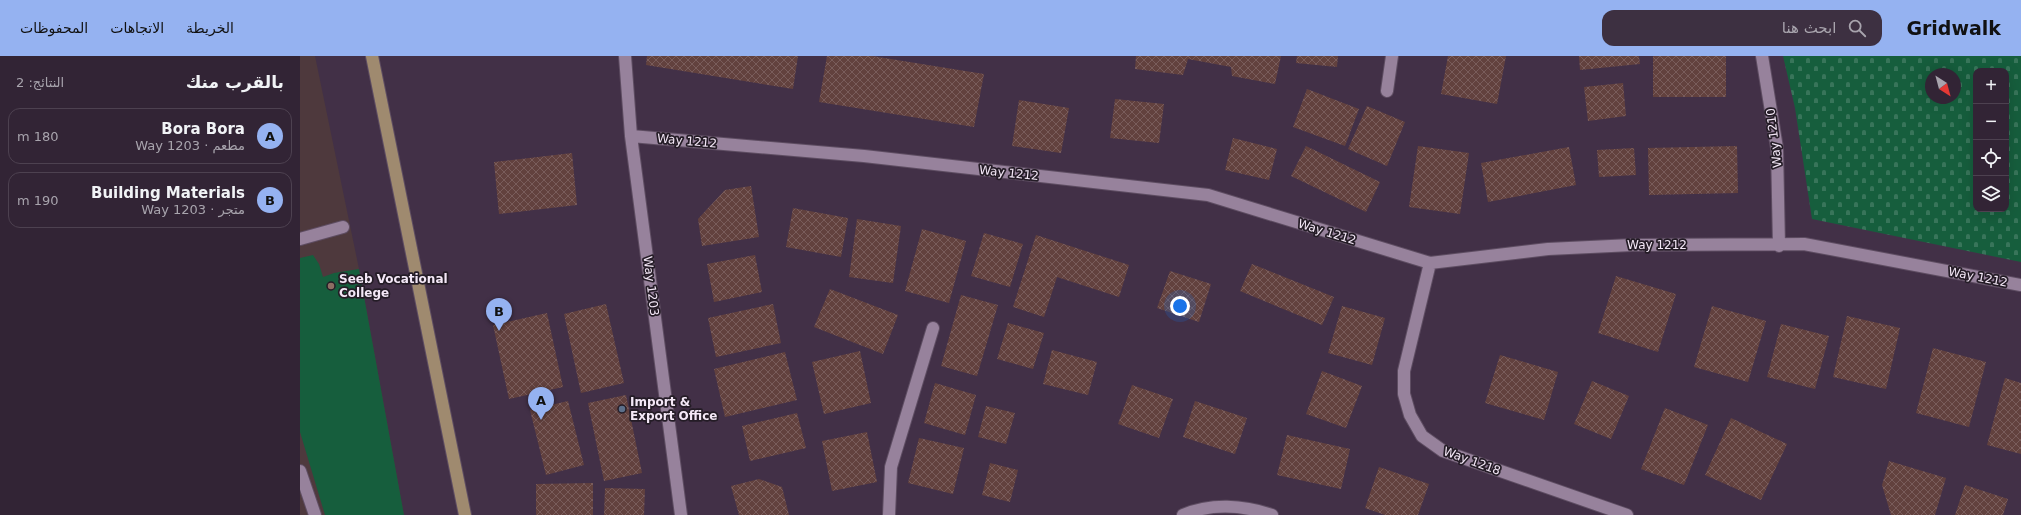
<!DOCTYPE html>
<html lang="ar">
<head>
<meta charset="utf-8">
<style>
	body { margin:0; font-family:"DejaVu Sans",Vazirmatn,sans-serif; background:#3d3041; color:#f1f3f6; direction:rtl }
	.controls { position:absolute; right:12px; top:12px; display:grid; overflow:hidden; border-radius:8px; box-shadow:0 4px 16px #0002 }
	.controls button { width:36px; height:36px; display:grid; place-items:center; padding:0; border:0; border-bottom:1px solid #4d4150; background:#322435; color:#f1f3f6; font:20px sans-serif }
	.compass { position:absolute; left:1625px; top:12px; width:36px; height:36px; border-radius:50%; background:#322435; box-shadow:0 4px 16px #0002; rotate:144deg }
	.you { position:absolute; left:880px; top:250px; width:14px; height:14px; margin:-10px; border:3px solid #fff; border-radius:50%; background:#1a73e8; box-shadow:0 0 0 6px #1a73e833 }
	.badge { display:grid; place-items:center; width:26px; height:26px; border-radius:50%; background:#95b2f1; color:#111; font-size:13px; font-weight:700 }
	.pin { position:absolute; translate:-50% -33px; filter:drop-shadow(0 1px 2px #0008) }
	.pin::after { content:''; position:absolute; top:21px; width:14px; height:12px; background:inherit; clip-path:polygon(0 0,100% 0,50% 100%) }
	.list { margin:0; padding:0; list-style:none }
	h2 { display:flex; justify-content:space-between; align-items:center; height:52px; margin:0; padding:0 16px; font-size:17px }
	h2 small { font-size:13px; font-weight:400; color:#a8a4ad }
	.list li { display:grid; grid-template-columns:26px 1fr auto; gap:12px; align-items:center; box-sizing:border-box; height:56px; margin:0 8px 8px; padding:0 8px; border:1px solid #4d4150; border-radius:12px }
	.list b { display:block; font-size:15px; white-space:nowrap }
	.list p { margin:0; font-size:13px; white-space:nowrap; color:#a8a4ad }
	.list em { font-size:13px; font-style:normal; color:#a8a4ad }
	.icon { flex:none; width:22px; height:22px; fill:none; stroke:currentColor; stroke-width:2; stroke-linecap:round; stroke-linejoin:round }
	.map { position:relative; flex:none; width:1721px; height:459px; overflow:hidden; direction:ltr }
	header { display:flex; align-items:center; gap:24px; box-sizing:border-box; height:56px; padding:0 20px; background:#95b2f1; color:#111 }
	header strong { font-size:19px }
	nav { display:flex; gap:22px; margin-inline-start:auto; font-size:14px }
	.search { width:280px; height:36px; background:#3d3041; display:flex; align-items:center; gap:10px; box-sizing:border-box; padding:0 14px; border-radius:12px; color:#a8a4ad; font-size:15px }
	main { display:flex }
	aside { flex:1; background:#322435 }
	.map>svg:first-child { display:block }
	.education { fill:#4e393d }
	.grass { fill:#165e3d }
	.cemetery { fill:url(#cemetery-stones); fill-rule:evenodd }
	.building { fill:url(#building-cross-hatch) }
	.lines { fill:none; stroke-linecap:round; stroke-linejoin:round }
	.lane-casing { stroke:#5e4d62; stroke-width:14 }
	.street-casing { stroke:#5e4d62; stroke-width:14 }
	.secondary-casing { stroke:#5e4d62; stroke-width:14 }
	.lane { stroke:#97829c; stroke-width:12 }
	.street { stroke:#97829c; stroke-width:12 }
	.secondary { stroke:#9f8a6f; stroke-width:12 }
	.education-dot { fill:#8d6e63; stroke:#241c26; stroke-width:1.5 }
	.service-dot { fill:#5c6f8a; stroke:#241c26; stroke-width:1.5 }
	.labels { text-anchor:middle; stroke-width:3.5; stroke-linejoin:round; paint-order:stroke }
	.street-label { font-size:12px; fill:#f4e8f7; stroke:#241c26 }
	.poi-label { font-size:12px; font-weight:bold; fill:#f4e8f7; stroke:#241c26; text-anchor:start }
</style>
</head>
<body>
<header>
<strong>Gridwalk</strong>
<div class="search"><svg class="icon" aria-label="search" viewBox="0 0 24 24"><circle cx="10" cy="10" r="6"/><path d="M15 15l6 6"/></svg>ابحث هنا</div>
<nav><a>الخريطة</a><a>الاتجاهات</a><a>المحفوظات</a></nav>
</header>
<main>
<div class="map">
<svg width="1721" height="459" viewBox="0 0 1721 459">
	<defs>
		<pattern id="cemetery-stones" width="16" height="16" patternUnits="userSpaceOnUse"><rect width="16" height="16" fill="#165e3d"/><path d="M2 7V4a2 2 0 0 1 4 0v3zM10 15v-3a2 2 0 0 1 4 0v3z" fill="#38755a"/></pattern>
		<pattern id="building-cross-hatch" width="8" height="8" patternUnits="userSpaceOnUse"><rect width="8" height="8" fill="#62413e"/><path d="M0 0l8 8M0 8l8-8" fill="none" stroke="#795c5b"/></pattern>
	</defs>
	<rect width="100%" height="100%" fill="#423047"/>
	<path class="education" d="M0,0H15L59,213L104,459H0Z"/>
	<path class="grass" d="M13,199L19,208L23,221L34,217L59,213L104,459H25L0,376V202Z"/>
	<path class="cemetery" d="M1483,0H1721V206L1512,163L1495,52ZM1676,15H1706V153H1676ZM1631,18H1655V42H1631Z"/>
	<path class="building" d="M347,0H498L493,33L346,9Z
		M527,0H572L684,18L674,71L519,46Z
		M836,0H981L975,28L932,20L931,11L888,3L883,19L835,13Z
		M997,0H1038L1037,11L996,7Z
		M1148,0H1206L1197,48L1141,38Z
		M1279,0H1339L1340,8L1280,14Z
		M1353,0H1426V41H1353Z
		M1323,27L1326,60L1288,65L1284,31Z
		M1007,33L1059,53L1045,90L993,71Z
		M815,43L864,48L859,87L810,82Z
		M719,44L769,52L761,97L712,90Z
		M1067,50L1105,66L1087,110L1048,93Z
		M933,82L977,93L969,124L925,114Z
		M1006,90L1080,126L1066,156L991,120Z
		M1118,90L1169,97L1160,158L1109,151Z
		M1437,90L1438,137L1349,139L1348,92Z
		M1269,91L1276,129L1188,146L1181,107Z
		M1334,92L1336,119L1299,121L1297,94Z
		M272,97L277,149L199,158L194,106Z
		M451,130L459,181L402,190L398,163L425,134Z
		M493,152L548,162L541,201L486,191Z
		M557,163L601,170L593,227L549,221Z
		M622,173L666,185L649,247L605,235Z
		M684,177L723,188L710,231L671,220Z
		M736,179L829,209L819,241L757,221L744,261L713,251Z
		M455,199L462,236L414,246L407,208Z
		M952,208L1034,241L1022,269L940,235Z
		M870,215L911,228L899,266L857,252Z
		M1316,220L1376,238L1358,296L1298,277Z
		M530,233L598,259L583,298L514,271Z
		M661,239L698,249L677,320L641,310Z
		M306,248L324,327L281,337L264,258Z
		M473,248L481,287L416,301L408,262Z
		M1042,250L1085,262L1072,309L1028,297Z
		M1412,250L1466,265L1448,326L1394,311Z
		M247,257L263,331L209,343L193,269Z
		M1547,260L1600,272L1586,333L1533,321Z
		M708,267L744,277L733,313L697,303Z
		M1481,268L1529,280L1515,333L1467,321Z
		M1633,292L1686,306L1669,371L1616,357Z
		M752,294L797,306L788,339L743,328Z
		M560,295L571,347L524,358L512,306Z
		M485,296L497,344L425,361L414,313Z
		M1200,299L1258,316L1244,364L1185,347Z
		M1022,315L1062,330L1046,372L1006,358Z
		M1705,322L1721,327V398L1687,389Z
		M1292,325L1329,340L1311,383L1274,368Z
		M635,327L676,339L665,379L624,367Z
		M832,329L873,343L859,382L818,368Z
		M326,339L342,417L304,425L288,347Z
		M268,345L284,409L246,419L230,354Z
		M895,345L947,362L935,398L883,381Z
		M686,350L715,357L706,388L678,381Z
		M1365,352L1408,369L1384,429L1341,413Z
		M497,357L506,392L450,405L442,370Z
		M1431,362L1487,388L1461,444L1405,419Z
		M567,376L577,426L532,435L522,385Z
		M987,379L1050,393L1041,433L977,419Z
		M619,382L664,392L653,438L608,427Z
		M1589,405L1646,422L1635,459H1591L1582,429Z
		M690,407L718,414L710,446L682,439Z
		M1079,411L1129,428L1118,459H1085L1065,452Z
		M459,423L482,431L489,459H439L431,430Z
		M293,427V459H236V428Z
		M1665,429L1708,443L1703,459H1655Z
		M305,432L345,433L344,459H304Z"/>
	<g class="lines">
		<g class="lane-casing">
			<path id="lane" d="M0,183L43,171
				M0,415L15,459"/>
		</g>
		<g class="street-casing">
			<path id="street" d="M325,0L331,80L381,459
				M1462,0L1477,92L1479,190
				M1087,35L1092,0
				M331,80L564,100L908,139L1130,207L1248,193L1332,189L1504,188L1721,229
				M1130,207L1104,315V338L1110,359L1122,380L1143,395L1327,459
				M589,459L591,411L633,272
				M883,459C911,447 943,449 972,459"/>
		</g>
		<g class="secondary-casing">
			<path id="secondary" d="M72,0L165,459"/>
		</g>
		<use href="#lane" class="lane"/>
		<use href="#street" class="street"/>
		<use href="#secondary" class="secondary"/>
	</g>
	<circle class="education-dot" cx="31" cy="230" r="4"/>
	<circle class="service-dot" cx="322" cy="353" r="4"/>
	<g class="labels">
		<g class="street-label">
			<text transform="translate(1474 82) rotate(-97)" y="4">Way 1210</text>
			<text transform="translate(387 85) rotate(5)" y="4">Way 1212</text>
			<text transform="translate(709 117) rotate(6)" y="4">Way 1212</text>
			<text transform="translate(1027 176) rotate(17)" y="4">Way 1212</text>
			<text x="1357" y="193">Way 1212</text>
			<text transform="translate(1678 221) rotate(11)" y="4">Way 1212</text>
			<text transform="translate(351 230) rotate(83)" y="4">Way 1203</text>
			<text transform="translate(1172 405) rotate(20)" y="4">Way 1218</text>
		</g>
		<g class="poi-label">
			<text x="39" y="227">Seeb Vocational<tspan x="39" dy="14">College</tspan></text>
			<text x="330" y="350">Import &amp;<tspan x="330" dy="14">Export Office</tspan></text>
		</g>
	</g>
</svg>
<div class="controls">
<button>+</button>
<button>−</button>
<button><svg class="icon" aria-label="locate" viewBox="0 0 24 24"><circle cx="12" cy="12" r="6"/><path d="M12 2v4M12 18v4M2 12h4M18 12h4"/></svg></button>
<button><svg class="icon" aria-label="layers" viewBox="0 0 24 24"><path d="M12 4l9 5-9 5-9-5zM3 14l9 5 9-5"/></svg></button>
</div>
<svg class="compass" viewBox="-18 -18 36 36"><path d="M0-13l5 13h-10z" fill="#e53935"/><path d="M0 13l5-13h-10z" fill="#a8a4ad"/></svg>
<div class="you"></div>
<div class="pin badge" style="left:241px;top:364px">A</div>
<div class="pin badge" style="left:199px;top:275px">B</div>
</div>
<aside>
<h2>بالقرب منك<small>النتائج: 2</small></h2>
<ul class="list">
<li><span class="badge">A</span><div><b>Bora Bora</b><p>مطعم · Way 1203</p></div><em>180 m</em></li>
<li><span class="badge">B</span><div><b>Building Materials</b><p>متجر · Way 1203</p></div><em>190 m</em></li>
</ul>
</aside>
</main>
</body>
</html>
